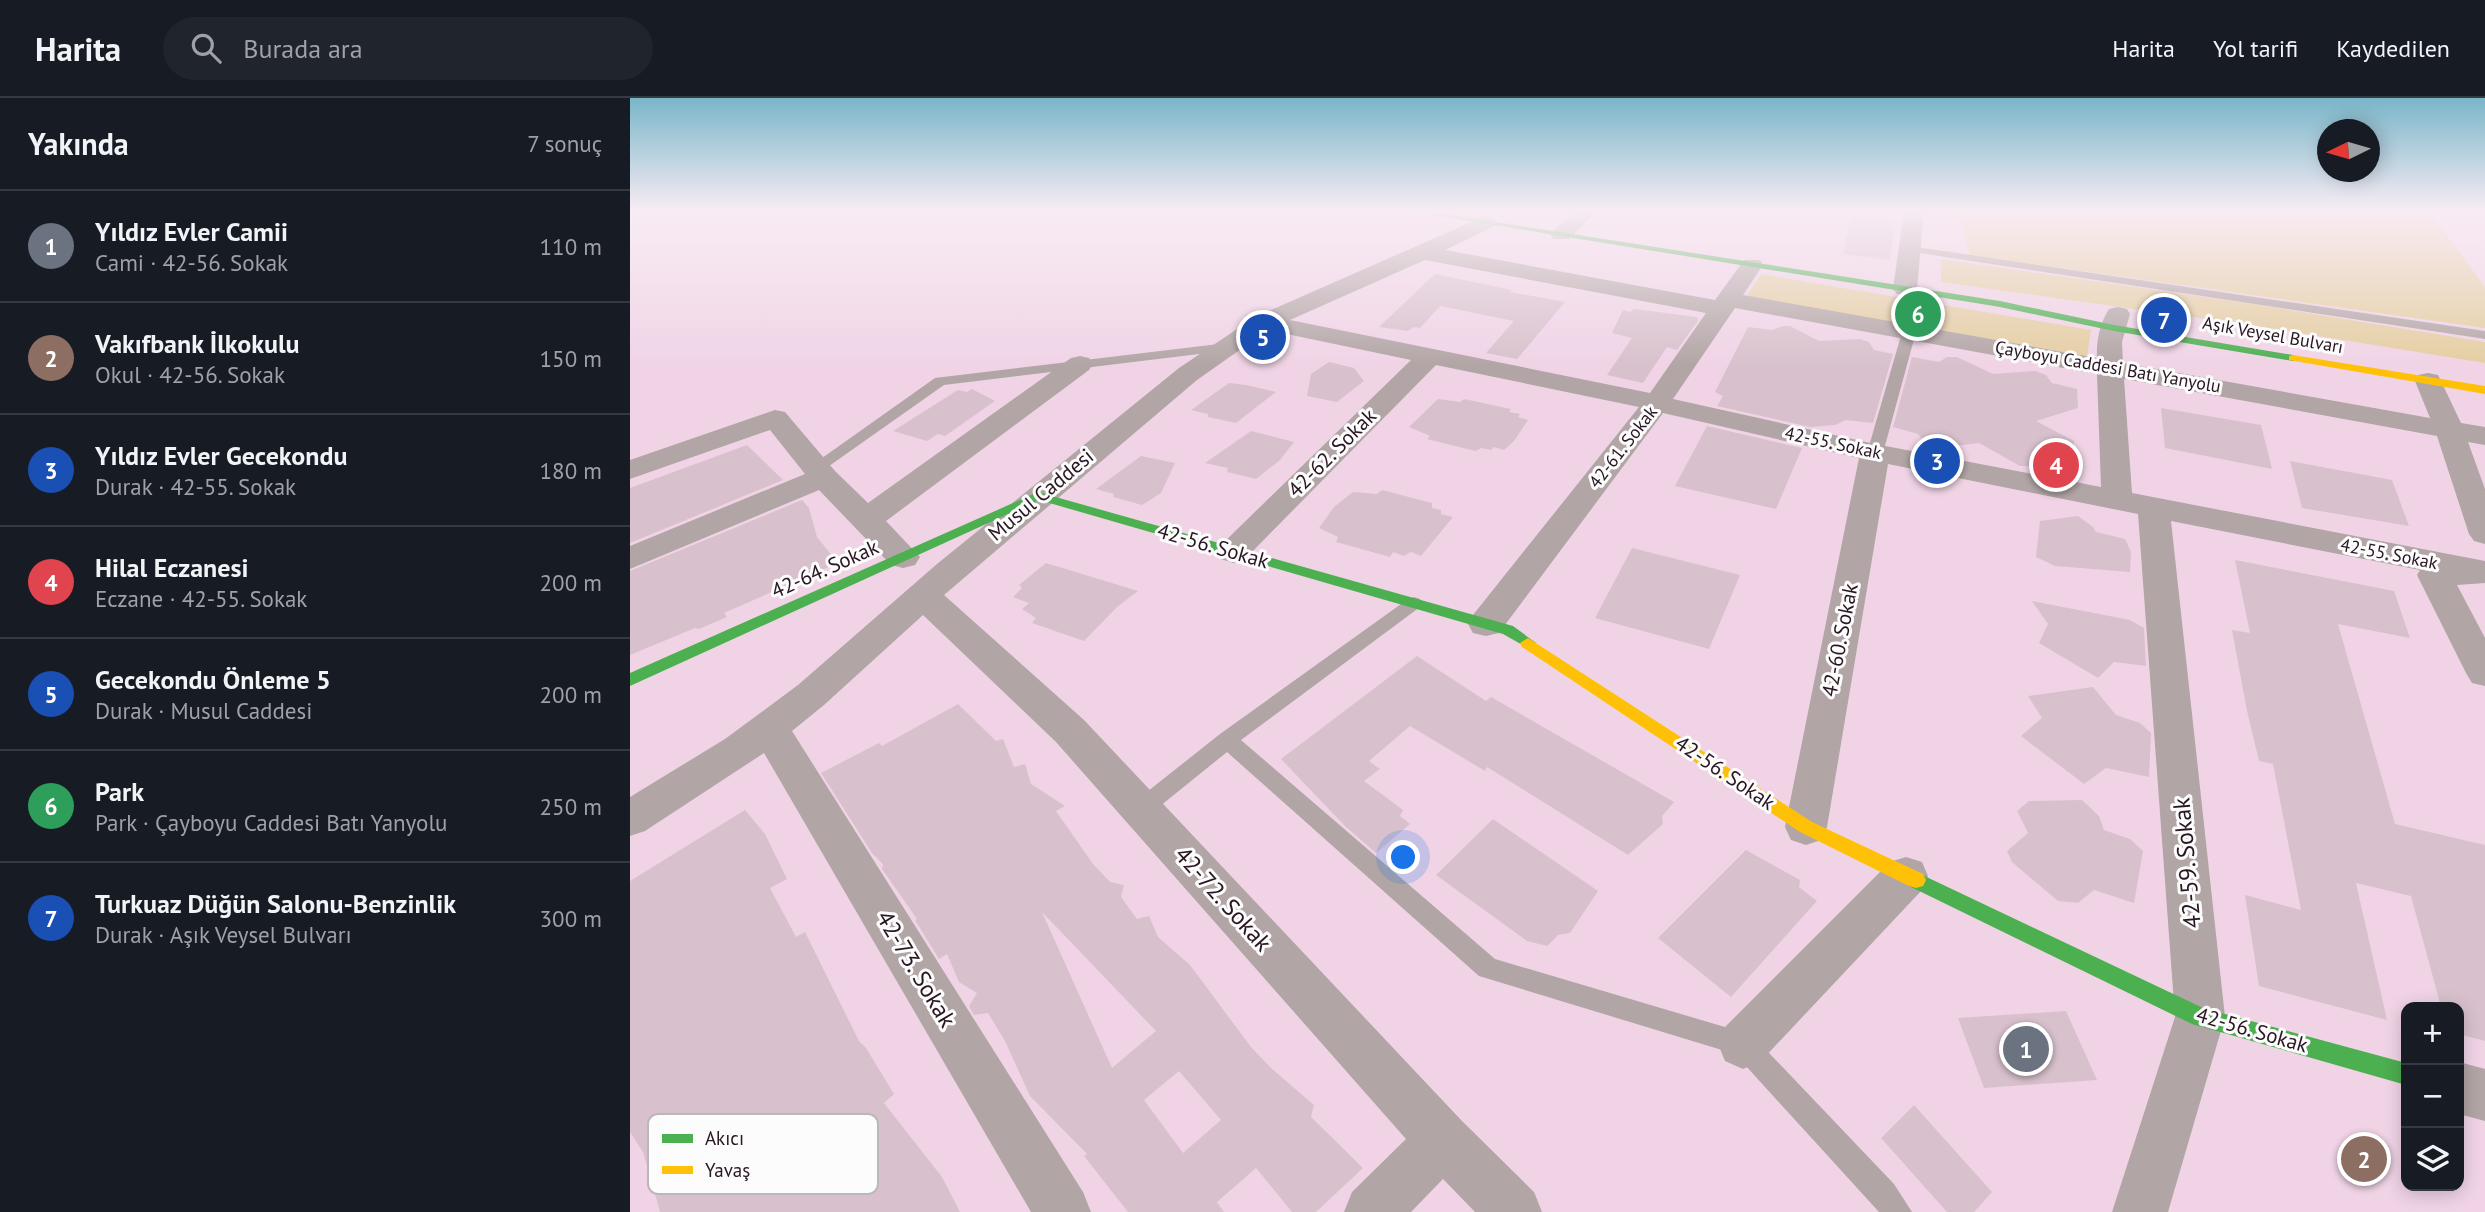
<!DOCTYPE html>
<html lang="tr">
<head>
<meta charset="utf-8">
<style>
	body { margin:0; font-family:"PT Sans",sans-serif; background:#20242c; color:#f1f3f6 }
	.controls { position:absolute; right:21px; bottom:21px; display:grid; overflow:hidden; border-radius:14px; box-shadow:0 4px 18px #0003 }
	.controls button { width:63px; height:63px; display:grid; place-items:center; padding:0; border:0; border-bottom:2px solid #363941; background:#171b24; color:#f1f3f6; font:35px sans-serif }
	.compass { position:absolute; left:1687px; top:21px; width:63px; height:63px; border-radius:50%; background:#171b24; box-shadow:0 4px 18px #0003; rotate:265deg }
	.you { position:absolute; left:774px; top:760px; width:24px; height:24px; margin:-18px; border:5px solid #fff; border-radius:50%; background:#1a73e8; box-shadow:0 0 0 10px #1a73e833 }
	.badge { display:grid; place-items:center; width:46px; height:46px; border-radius:50%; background:#b6adb6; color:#fff; font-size:23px; font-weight:700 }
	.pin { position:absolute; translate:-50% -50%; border:4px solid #fff; box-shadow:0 2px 7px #0006 }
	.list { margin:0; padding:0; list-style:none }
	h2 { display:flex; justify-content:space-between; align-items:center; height:91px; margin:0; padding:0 28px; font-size:30px }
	h2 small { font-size:23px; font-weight:400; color:#9ea1a6 }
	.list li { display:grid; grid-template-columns:46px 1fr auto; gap:21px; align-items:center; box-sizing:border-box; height:112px; padding:0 28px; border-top:2px solid #363941 }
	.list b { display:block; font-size:26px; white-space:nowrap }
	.list p { margin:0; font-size:23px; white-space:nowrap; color:#9ea1a6 }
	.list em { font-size:23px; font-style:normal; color:#9ea1a6 }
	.icon { flex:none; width:38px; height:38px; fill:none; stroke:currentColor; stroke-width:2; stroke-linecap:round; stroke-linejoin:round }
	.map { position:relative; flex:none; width:1855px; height:1114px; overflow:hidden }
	header { display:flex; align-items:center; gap:42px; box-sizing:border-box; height:98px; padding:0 35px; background:#171b24; border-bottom:2px solid #363941 }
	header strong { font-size:33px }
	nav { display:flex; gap:38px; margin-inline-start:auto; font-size:24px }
	.search { width:490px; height:63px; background:#20242c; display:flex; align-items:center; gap:18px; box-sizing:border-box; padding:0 24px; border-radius:38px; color:#9ea1a6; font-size:26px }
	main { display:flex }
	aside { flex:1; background:#171b24 }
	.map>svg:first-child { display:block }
	.green { fill:#e4cea1 }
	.building { fill:#d8c1cc; fill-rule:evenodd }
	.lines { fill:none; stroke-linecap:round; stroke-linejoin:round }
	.lane { fill:#b1a5a5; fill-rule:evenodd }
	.street { fill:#b1a5a5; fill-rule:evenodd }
	.fast { fill:#4caf50; fill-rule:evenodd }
	.slow { fill:#ffc107; fill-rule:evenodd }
	.labels { text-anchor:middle; stroke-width:6; stroke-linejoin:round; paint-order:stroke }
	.far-street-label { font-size:18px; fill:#281622; stroke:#fcfcfc }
	.street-label { font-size:21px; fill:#281622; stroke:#fcfcfc }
	.near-street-label { font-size:24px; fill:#281622; stroke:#fcfcfc }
	.key { fill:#fcfcfc; stroke:#bcb7bb; stroke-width:2 }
	.key-label { font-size:19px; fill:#281622 }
</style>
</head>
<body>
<header>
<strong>Harita</strong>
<div class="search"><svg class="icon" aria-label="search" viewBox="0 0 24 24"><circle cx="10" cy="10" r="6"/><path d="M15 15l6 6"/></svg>Burada ara</div>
<nav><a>Harita</a><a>Yol tarifi</a><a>Kaydedilen</a></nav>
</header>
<main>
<aside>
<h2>Yakında<small>7 sonuç</small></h2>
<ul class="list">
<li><span class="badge" style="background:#6b7280">1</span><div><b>Yıldız Evler Camii</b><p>Cami · 42-56. Sokak</p></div><em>110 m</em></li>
<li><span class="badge" style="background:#8d6e63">2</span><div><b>Vakıfbank İlkokulu</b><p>Okul · 42-56. Sokak</p></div><em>150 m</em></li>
<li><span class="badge" style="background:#1a4fb4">3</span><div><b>Yıldız Evler Gecekondu</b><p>Durak · 42-55. Sokak</p></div><em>180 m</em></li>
<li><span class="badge" style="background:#e0444e">4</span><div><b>Hilal Eczanesi</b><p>Eczane · 42-55. Sokak</p></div><em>200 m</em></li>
<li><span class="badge" style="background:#1a4fb4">5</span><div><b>Gecekondu Önleme 5</b><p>Durak · Musul Caddesi</p></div><em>200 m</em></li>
<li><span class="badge" style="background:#2e9e5b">6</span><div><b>Park</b><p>Park · Çayboyu Caddesi Batı Yanyolu</p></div><em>250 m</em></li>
<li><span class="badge" style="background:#1a4fb4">7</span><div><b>Turkuaz Düğün Salonu-Benzinlik</b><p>Durak · Aşık Veysel Bulvarı</p></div><em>300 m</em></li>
</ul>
</aside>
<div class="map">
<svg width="1855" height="1114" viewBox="0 0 1855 1114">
	<rect width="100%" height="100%" fill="#f0d4e6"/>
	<path class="green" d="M1328,113H1799L1855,189V230L1340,157Z
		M1311,161L1623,206L1855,244V265L1627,228L1311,184Z
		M1131,176L1461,232L1457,258L1116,199Z"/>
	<path class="building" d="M1222,116L1261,122L1259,129L1264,130L1260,162L1213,156Z
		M805,176L882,192L880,194L935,204L887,261L856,255L884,223L810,208L790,230L784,229L778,233L749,229Z
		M1004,211L1067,219L1068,223L1047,252L1037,249L1013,285L977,277L1002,240L982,235L993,212L1000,214Z
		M1153,228H1160L1189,243L1230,241L1239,244L1244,252L1263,256L1243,325L1216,322L1205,327L1180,329L1087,308L1093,298L1085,294L1118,229L1142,232Z
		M1282,259L1309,264L1317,259H1327L1363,276L1405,273L1416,277L1422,285L1447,291L1448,310L1406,323L1444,343L1443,368L1414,363L1405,368H1390L1349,345L1309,350L1296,346L1288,336L1263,329Z
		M699,264L724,270L734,283L707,304L677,298L681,276Z
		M599,285L616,287L646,294L606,325L578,319V316L561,312Z
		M342,291L365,303L315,338L308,336L297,343L263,333L328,292L337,294Z
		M808,301L830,304L834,301L881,311L879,314L890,316L888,319L898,322L884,343L874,352L864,349L861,352L851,350L846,353L825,348L797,341L800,338L779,329Z
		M1531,310L1631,327L1642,371L1535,350Z
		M1077,328L1172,350L1146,411L1045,388Z
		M621,333L664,344L650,362L626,381L597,374L598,370L575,365Z
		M117,347L153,382L0,445V390Z
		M511,358L545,365L531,395L512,407L483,399L484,396L466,391Z
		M1660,363L1762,382L1779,428L1672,410Z
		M752,392L802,405V410L811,412V416L823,419L791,458L781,454L774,458L763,454L760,459L706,444L708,439L689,430L704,409L723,394L747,396Z
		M172,402L179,410L187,439L208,465L94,515L97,519L69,531L65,530L0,557V473Z
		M1448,418L1463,429L1466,434L1495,441L1501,454L1500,474L1425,468L1406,459L1410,423Z
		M1002,450L1110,477L1079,551L965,520Z
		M1605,462L1764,493L1780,540L1708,526L1765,726L1855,747V943L1829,936V909H1811L1781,798L1726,785L1757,922L1629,888L1615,797L1671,812L1643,666L1629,663L1617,613L1602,532L1620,535Z
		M416,465L508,493L487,509L454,543L402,525L406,520L392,511L399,505L383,499L392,490L389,487Z
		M1402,503L1500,522L1514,530L1516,568L1484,564L1468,580L1409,545L1418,526Z
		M787,558L856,603L861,599L1044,704L1032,718L1033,726L998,757L857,669L855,673L780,628L739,663L750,671L734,683L773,712L770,718L780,726L746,755L715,728L651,661Z
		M1463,589L1486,617L1510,625L1521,635L1519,679L1476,670L1454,686L1391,638L1412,620L1398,598Z
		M328,606L366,643L373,641L384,669L395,666L401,686L435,708L426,713L463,766L480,784L494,787L491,799L507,821L519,818L528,839L560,867L621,949L641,970L684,1007L681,1019L733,1070L686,1114H662L626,1070L587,1104L594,1114H498L454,1058L457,1056L400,998L375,943L358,915L344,917L339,908L347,895L329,884L317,856L309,861L285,822L287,821L252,771L253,766L242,755L191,675L249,645L252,648ZM412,814L526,933L482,970ZM549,973L591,1022L553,1055L514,1002Z
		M1452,702L1469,718L1474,732L1500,741L1513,753L1504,805L1464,792L1448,805L1428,803L1382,764L1377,753L1398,735L1387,713L1399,703Z
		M115,712L135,736L157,781L140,790L166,839L175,834L229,943L236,950L264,996L254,1005L312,1079L330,1114H30L13,1054L0,1034V783Z
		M863,721L968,793L940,835L928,837L917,848L897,843L806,777Z
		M1116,752L1170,782L1169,789L1187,803L1101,899L1028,840Z
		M1436,913L1467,982L1354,990L1328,920Z
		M1284,1007L1362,1094L1344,1114H1317L1251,1040Z"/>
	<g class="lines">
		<path class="lane" d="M1280,148L1855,233V241L1276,153V149Z
			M1279,230L1286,234L1253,355L1250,358H1240L1237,355L1272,234Z
			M597,245L604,249L602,252L314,287L192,373L186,375L178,370L305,280Z
			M784,499L790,501L793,505L790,509L611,642L865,861L1122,937L1264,1086L1282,1114H1249L1105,956L849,878L597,654L519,717L511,720L503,717L500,711L503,705L590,636L778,501Z"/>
		<path class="street" d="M945,113H967L939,141H923L920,136Z
			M1274,113H1294L1287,191L1283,196H1267L1263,191Z
			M855,118L863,119L866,124L863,129L815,152L1085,202L1114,162H1130L1133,167L1113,197L1467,260C1466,243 1470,225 1479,211L1488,209L1497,211L1500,216L1492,244L1493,265L1800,320L1785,283L1788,277L1798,275L1808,277L1811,283L1831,325L1855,329V347L1838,344L1855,391V446L1844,443L1839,436L1807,338L1494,281L1502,395L1855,463V485L1827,487L1855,540V588L1842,585L1836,575L1787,477L1790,472L1541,423L1595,919L1538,1114H1482L1545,919L1508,416L1258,366L1197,729L1191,742L1176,747L1161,742L1155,729L1229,360L1033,315L869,535L856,538L843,535L838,526L843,517L1009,309L806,267L615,461L603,465L591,461L586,454L591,447L781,262L638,232L567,282L314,497L454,622L832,1023L904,1094L912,1114H845L813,1081L781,1114H714L722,1094L776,1041L426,644L293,517L194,607L162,633L453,1094L461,1114H401L134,655L15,733L0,738V699L95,641L168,587L307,466L549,270L625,219ZM795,162L1076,215L1020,295L660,222ZM1105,210L1467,276L1471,389L1245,346L1043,301Z
			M450,258L459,260L463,266L459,272L256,423L290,459L285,467L273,470L261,467L189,392L0,471V448L175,376L140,332L0,381V362L145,312L155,314L205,373L238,405L441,260Z
			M1276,759L1292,764L1298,778L1292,792L1131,963L1113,971L1095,963L1088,946L1095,929L1260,764Z
			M1829,964L1855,971V1023L1829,1016Z"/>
		<path class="fast" d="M777,113H795L1370,203L1484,227L1663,257L1669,260L1663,263L1484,233L1370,209Z
			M408,394L883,528L906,545L898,550L873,536L409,402L0,588V575Z
			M1286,774L1573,910L1776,965V987L1562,926L1279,788L1276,782L1279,776Z"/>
		<path class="slow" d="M1663,257L1855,288V296L1659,262V258Z
			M898,540L1182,724L1293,776L1296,782L1293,788L1286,790L1279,788L1170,734L892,549L890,545Z"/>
	</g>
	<linearGradient id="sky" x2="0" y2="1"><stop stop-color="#79b6c9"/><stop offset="0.42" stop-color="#f8ecf4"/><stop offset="1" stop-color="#f8ecf4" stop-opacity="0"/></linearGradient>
	<rect width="1855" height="268" fill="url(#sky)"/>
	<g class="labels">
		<g class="far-street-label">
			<text transform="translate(1643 237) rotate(10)" y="6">Aşık Veysel Bulvarı</text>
			<text transform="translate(1478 269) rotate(10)" y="6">Çayboyu Caddesi Batı Yanyolu</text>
			<text transform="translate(1203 345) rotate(12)" y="6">42-55. Sokak</text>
			<text transform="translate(993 349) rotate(-52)" y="6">42-61. Sokak</text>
			<text transform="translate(1759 456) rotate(11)" y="6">42-55. Sokak</text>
		</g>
		<g class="street-label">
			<text transform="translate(702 355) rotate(-45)" y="7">42-62. Sokak</text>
			<text transform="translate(411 397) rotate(-40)" y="7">Musul Caddesi</text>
			<text transform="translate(583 448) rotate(16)" y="7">42-56. Sokak</text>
			<text transform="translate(195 471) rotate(-24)" y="7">42-64. Sokak</text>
			<text transform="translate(1210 542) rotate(-79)" y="7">42-60. Sokak</text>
			<text transform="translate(1095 675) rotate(34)" y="7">42-56. Sokak</text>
			<text transform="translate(1622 932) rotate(16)" y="7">42-56. Sokak</text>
		</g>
		<g class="near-street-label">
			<text transform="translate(1557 765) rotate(-95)" y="8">42-59. Sokak</text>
			<text transform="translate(593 801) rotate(48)" y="8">42-72. Sokak</text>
			<text transform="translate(286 871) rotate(59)" y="8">42-73. Sokak</text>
		</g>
	</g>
	<rect x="18" y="1016" width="230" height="80" rx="10" class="key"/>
	<rect x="32" y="1036" width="31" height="9" fill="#4caf50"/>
	<rect x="32" y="1068" width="31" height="8" fill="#ffc107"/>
	<g class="key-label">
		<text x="75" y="1047">Akıcı</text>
		<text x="75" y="1079">Yavaş</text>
	</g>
</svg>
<div class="controls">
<button>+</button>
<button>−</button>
<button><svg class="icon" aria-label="layers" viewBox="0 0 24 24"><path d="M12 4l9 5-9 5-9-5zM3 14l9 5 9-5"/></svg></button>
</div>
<svg class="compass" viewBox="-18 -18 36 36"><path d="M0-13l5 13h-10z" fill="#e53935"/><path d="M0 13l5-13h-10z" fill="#9ea1a6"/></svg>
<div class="you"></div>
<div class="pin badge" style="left:1396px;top:951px;background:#6b7280">1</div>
<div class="pin badge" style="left:1734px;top:1061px;background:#8d6e63">2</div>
<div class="pin badge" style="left:1307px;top:363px;background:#1a4fb4">3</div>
<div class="pin badge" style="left:1426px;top:367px;background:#e0444e">4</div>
<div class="pin badge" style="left:633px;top:239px;background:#1a4fb4">5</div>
<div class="pin badge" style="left:1288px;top:216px;background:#2e9e5b">6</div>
<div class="pin badge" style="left:1534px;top:222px;background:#1a4fb4">7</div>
</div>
</main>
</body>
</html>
